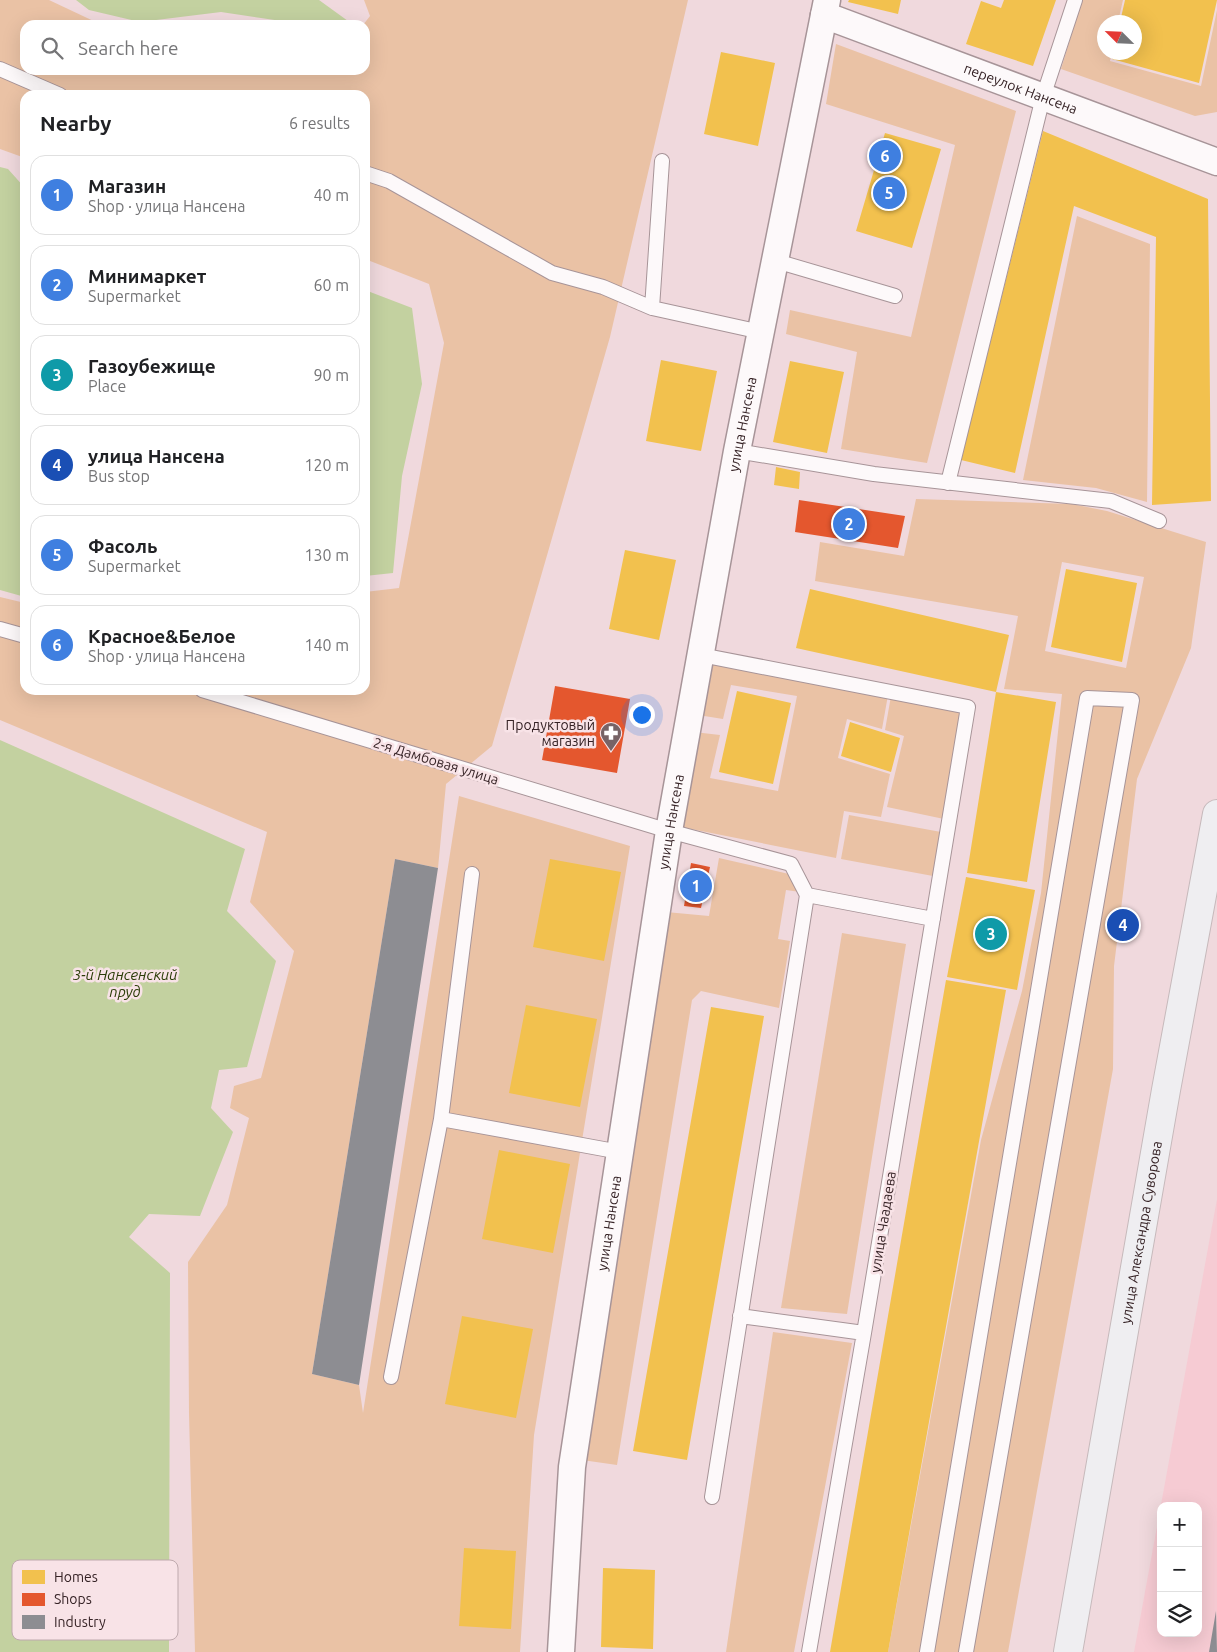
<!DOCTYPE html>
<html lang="en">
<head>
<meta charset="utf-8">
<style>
	body { margin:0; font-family:Ubuntu,sans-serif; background:#f6f6f6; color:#202124 }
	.controls { position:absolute; right:15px; bottom:15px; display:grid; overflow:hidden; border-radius:10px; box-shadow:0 5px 20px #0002 }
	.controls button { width:45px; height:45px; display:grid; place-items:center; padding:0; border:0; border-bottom:1px solid #e0e0e0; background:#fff; color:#202124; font:25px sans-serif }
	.compass { position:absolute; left:1097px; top:15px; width:45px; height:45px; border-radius:50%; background:#fff; box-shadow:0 5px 20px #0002; rotate:294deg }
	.you { position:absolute; left:641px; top:714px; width:18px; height:18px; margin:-12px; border:4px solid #fff; border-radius:50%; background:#1a73e8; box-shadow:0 0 0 8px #1a73e833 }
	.badge { display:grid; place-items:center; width:32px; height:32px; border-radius:50%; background:#ea580c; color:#fff; font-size:16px; font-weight:700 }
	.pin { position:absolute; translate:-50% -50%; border:2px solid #fff; box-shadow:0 1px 5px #0006 }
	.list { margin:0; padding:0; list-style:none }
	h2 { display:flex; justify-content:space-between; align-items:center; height:65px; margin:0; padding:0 20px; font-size:21px }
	h2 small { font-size:16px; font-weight:400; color:#757577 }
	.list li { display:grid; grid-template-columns:32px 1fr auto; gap:15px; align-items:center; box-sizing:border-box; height:80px; margin:0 10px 10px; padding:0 10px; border:1px solid #e0e0e0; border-radius:15px }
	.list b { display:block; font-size:19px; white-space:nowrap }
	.list p { margin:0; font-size:16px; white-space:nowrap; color:#757577 }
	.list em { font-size:16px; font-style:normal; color:#757577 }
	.icon { flex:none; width:28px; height:28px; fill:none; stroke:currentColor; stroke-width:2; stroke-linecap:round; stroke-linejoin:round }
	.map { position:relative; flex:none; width:1217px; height:1652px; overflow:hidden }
	.search { position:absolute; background:#fff; box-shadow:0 5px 20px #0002; left:20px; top:20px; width:350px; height:55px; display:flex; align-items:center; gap:12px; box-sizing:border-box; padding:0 18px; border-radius:15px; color:#757577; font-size:19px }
	.panel { position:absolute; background:#fff; box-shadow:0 5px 20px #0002; left:20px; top:90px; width:350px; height:605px; border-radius:15px }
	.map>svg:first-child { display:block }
	.built { fill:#f6cbd3; fill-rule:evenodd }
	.green { fill:#eac2a5; fill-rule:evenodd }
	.water { fill:#c3d1a0 }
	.homes { fill:#f2c14e }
	.shops { fill:#e4572e }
	.industry { fill:#8d8d92 }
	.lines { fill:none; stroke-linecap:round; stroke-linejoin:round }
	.lane-casing { stroke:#a79498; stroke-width:16 }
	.street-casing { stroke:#a79498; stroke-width:29 }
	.primary-casing { stroke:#c6b9bb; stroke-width:30 }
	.lane { stroke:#fdf9fa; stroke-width:14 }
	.street { stroke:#fdf9fa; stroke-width:26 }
	.primary { stroke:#efeef1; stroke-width:28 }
	.labels { text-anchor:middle; stroke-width:5; stroke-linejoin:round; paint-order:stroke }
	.street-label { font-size:14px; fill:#362326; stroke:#f8e3e7 }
	.poi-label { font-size:14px; fill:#362326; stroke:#f8e3e7; text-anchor:end }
	.water-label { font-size:15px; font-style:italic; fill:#2b3d08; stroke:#f8e3e7 }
	.key { fill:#f8e3e7; stroke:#bea9ad; stroke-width:1 }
	.key-label { font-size:14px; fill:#362326 }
</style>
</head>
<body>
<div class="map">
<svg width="1217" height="1652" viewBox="0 0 1217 1652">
	<rect width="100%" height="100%" fill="#f0d9dd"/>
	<path class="built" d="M1217,1199V1652H1134ZM1161,1506H1198V1633H1161Z"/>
	<path class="green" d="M0,0H49L102,25H25V70H365V25H363L370,16L364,0H688L610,337L492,746L446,784L438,868L395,859L312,1374L359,1385L363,1413L459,796L630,846L534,1435L520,1652H195L189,1413L188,1262L227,1205L249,1118L230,1108L234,1086L261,1078L294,951L250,902L267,832L0,720V597L25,603V690H365V592L399,588L444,343L429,284L365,259V95H25V158L0,149Z
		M1082,0H1123L1118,22H1104V52L1112,53L1110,61L1201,86L1217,10V112L1195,116L1061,69Z
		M836,44L1016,111L927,463L841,449L857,352L786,334L790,310L911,337L955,145L826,104Z
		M1077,216L1150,244L1147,502L1096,488L1023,480Z
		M916,499L1072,504L1107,511L1206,542L1191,648L1137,779L1114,966L1113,1069L1008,1652H888L981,1140L1022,991L1041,893L1062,694L1004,689L1018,616L815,581L820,542L904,556ZM1062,562L1144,577L1126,668L1045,651Z
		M706,660L888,695L882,729L847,719L838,758L890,774L881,817L844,811L836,858L676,826L694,732L720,735L710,778L778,791L797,696L731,685L723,719L698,715Z
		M891,696L960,711L944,819L887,807L904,736L885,730Z
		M849,815L941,832L933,876L841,859Z
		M719,858L802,877L800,892L786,890L778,939L790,941L779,1008L701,991L692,1000L617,1465L582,1460L666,912L709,916Z
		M842,933L906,944L847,1314L781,1308Z
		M773,1332L852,1343L794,1652H726Z"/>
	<path class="water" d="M76,0H319L348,21L347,25H309L221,12L140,22L89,10Z
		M0,167L8,169L25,188V597L0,590Z
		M365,290L412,308L422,384L402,476L393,573L365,576Z
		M0,740L245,849L227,911L276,961L247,1067L219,1070L211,1108L233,1132L200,1216L149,1214L129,1237L170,1273L169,1652H0Z"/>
	<path class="homes" d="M849,0H901L898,14L848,2Z
		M1004,0H1056L1033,66L966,44L981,1L1001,8Z
		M1125,0H1217L1199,83L1112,59L1113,52H1134V22H1120Z
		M721,52L775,63L758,146L704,134Z
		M1043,131L1208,199L1211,501L1152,505L1156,237L1074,206L1015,473L961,460Z
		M885,133L941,149L912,248L856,231Z
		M661,360L717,371L701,451L646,441Z
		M790,361L844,372L827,453L773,442Z
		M776,467L800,472L799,489L774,485Z
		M625,550L676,560L659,640L609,629Z
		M1066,569L1137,583L1122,662L1051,647Z
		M810,589L1009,635L996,692L1056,702L1027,882L967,873L996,692L796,648Z
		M737,691L791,703L773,784L719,772Z
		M850,722L900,738L891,772L841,756Z
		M550,859L621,872L604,961L533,947Z
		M966,877L1035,890L1017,990L947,977Z
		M946,980L1006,990L888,1652H830Z
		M526,1005L597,1019L580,1107L509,1093Z
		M711,1007L764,1016L687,1460L633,1451Z
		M499,1150L570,1164L553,1253L482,1239Z
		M462,1316L533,1329L516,1418L445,1404Z
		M464,1548L516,1551L511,1629L459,1626Z
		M603,1568L655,1570L653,1649L601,1647Z"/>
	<path class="shops" d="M799,500L905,516L898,548L795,532Z
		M555,686L630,699L617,773L542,760Z
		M691,863L710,867L701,908L684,906Z"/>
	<path class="industry" d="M395,859L438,868L359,1385L312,1374Z
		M1216,1611L1217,1652H1209Z"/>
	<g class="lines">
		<g class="lane-casing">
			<path id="lane" d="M0,69L60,95
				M662,161L652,308L761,332
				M365,173L389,181L552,273L603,287L652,308
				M776,261L895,296
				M737,451L874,474L1111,501L1159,521
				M948,483L1043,97L1075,0
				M0,629L25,636
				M701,655L968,707L864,1333L809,1652
				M202,690L669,831L791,864L807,895L712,1497
				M472,874L441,1119L620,1152
				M807,895L933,919
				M740,1316L864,1333
				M391,1377L441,1119
				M927,1652L1087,698L1132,700L966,1652"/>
		</g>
		<g class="street-casing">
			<g id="street">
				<path id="s1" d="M824,15L1217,162"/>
				<path id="s2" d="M561,1652L572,1467L669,831L737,451L827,0"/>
			</g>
		</g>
		<g class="primary-casing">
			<g id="primary">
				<path id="s3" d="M1068,1652L1166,1090L1217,814"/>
			</g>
		</g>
		<use href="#lane" class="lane"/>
		<use href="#street" class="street"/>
		<use href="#primary" class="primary"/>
	</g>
	<defs>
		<g id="pharmacy-pin" transform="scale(1.125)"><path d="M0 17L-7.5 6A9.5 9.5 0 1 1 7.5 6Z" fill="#776366" stroke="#f8e3e7"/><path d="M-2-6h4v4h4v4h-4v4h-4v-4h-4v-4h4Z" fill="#fff"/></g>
	</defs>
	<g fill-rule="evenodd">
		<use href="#pharmacy-pin" x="611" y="733"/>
	</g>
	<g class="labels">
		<g class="street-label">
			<text dy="5" stroke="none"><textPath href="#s1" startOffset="210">переулок Нансена</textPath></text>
			<text dy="5" stroke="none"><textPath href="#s2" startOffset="1242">улица Нансена</textPath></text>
			<text transform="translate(436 761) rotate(17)" y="5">2-я Дамбовая улица</text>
			<text dy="5" stroke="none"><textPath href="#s2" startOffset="838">улица Нансена</textPath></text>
			<text transform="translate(883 1222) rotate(-81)" y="5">улица Чаадаева</text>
			<text dy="5" stroke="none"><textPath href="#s2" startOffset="432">улица Нансена</textPath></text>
			<text dy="5" stroke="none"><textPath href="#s3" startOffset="426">улица Александра Суворова</textPath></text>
		</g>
		<g class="poi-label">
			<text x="595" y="730">Продуктовый<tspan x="595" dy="16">магазин</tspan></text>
		</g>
		<g class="water-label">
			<text x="125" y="980">3-й Нансенский<tspan x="125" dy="17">пруд</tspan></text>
		</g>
	</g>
	<rect x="12" y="1560" width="166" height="80" rx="8" class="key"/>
	<rect x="22" y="1570" width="23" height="14" fill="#f2c14e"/>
	<rect x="22" y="1593" width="23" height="13" fill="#e4572e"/>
	<rect x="22" y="1615" width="23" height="14" fill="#8d8d92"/>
	<g class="key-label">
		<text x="54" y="1582">Homes</text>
		<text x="54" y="1604">Shops</text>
		<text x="54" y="1627">Industry</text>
	</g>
</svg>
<div class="controls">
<button>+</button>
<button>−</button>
<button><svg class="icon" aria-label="layers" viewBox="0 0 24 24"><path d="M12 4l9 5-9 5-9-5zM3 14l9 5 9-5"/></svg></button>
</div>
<svg class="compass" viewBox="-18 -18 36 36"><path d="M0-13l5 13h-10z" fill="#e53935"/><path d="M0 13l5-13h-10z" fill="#757577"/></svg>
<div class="you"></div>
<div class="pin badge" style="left:696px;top:886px;background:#3f7fe0">1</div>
<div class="pin badge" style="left:849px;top:524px;background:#3f7fe0">2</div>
<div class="pin badge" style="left:991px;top:934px;background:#0f9aa8">3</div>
<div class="pin badge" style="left:1123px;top:925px;background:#1a4fb4">4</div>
<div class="pin badge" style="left:889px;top:193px;background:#3f7fe0">5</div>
<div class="pin badge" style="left:885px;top:156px;background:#3f7fe0">6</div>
<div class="search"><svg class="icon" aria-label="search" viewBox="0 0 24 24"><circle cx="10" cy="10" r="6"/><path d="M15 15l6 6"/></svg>Search here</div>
<section class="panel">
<h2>Nearby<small>6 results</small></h2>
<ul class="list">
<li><span class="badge" style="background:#3f7fe0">1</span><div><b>Магазин</b><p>Shop · улица Нансена</p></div><em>40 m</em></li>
<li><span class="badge" style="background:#3f7fe0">2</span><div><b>Минимаркет</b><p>Supermarket</p></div><em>60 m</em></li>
<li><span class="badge" style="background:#0f9aa8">3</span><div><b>Газоубежище</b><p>Place</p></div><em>90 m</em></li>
<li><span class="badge" style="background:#1a4fb4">4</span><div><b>улица Нансена</b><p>Bus stop</p></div><em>120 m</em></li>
<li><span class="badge" style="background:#3f7fe0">5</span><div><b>Фасоль</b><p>Supermarket</p></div><em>130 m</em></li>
<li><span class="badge" style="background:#3f7fe0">6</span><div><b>Красное&amp;Белое</b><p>Shop · улица Нансена</p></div><em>140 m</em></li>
</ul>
</section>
</div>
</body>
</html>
